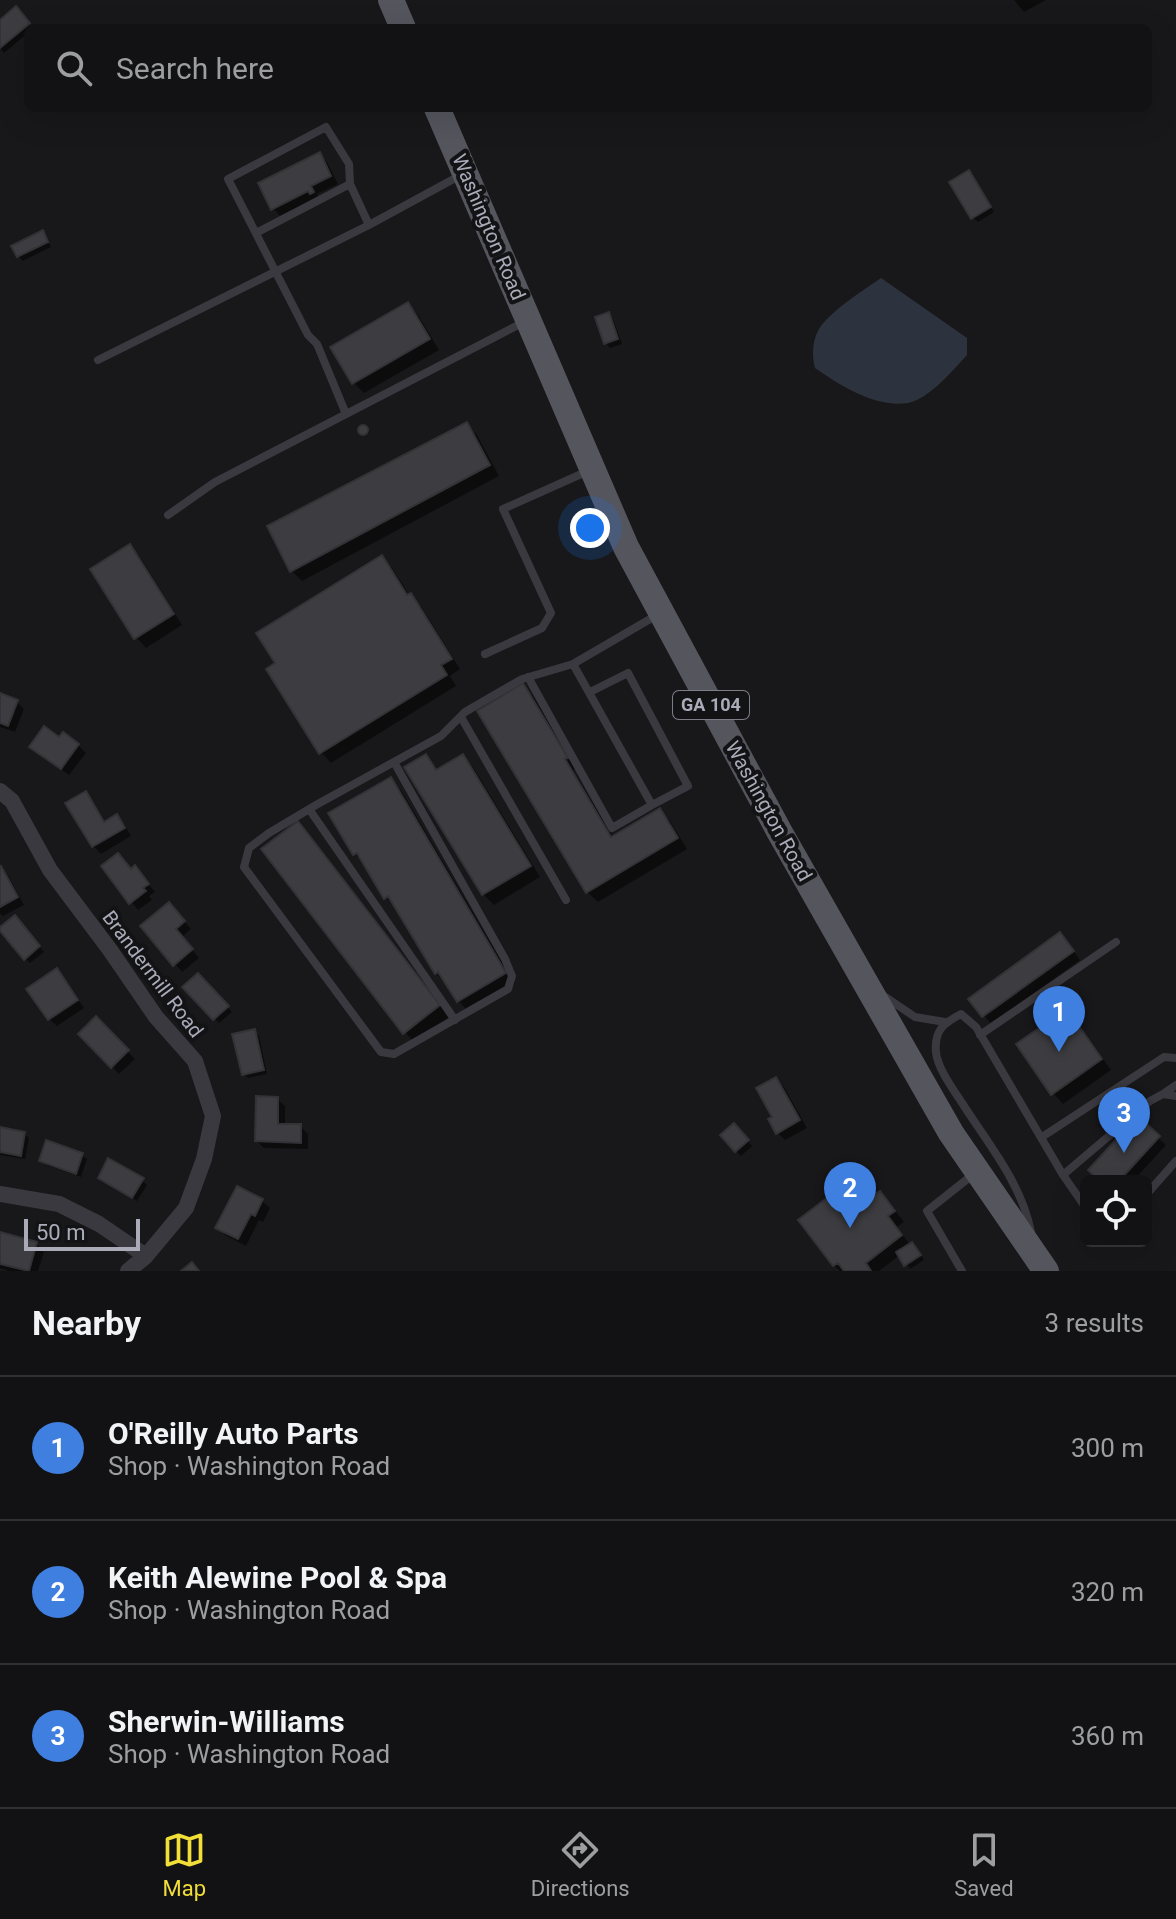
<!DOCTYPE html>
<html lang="en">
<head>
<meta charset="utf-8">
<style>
	body { margin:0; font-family:Roboto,sans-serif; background:#1f2022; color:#f1f3f6 }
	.controls { position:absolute; right:24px; bottom:24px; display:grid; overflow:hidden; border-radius:12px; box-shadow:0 8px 32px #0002 }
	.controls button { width:72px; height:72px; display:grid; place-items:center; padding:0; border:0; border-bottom:2px solid #313234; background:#121214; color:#f1f3f6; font:40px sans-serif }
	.scale { position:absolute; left:24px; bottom:20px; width:116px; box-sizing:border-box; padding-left:8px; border:4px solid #aaabb9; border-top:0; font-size:22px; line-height:28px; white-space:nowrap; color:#aaabb9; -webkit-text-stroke:6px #131315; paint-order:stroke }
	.you { position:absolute; left:590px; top:528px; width:28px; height:28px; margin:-20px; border:6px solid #fff; border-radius:50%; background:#1a73e8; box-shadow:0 0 0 12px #1a73e833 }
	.badge { display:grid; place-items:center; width:52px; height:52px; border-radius:50%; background:#f2de38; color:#fff; font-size:26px; font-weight:700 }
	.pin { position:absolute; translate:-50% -66px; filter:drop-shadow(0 2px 4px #0008) }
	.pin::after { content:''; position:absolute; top:42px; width:28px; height:24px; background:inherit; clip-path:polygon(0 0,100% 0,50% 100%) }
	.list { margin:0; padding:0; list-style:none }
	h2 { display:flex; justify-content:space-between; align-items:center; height:104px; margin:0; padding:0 32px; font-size:34px }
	h2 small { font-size:26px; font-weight:400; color:#9c9ea0 }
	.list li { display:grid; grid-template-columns:52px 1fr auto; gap:24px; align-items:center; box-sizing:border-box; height:144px; padding:0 32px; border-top:2px solid #313234 }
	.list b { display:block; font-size:30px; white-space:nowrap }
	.list p { margin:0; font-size:26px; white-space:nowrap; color:#9c9ea0 }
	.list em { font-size:26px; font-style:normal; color:#9c9ea0 }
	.icon { flex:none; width:44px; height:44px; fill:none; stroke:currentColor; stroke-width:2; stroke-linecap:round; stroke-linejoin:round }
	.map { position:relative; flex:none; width:1176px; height:1271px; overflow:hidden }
	.search { position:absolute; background:#121214; box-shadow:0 8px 32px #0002; left:24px; right:24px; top:24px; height:88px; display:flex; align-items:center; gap:20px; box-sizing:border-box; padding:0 28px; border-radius:12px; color:#9c9ea0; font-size:30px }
	.sheet { height:536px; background:#121214 }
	nav { display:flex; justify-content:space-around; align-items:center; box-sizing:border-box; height:112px; border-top:2px solid #313234; background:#121214; font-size:22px; color:#9c9ea0 }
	nav a { display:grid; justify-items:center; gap:4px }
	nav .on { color:#f2de38 }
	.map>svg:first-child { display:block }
	.water { fill:#2d333e }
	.shadow { fill:#0007 }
	.building { fill:#3d3d41; stroke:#333236; stroke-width:2 }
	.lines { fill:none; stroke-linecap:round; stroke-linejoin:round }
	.service { stroke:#39393f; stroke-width:8 }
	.minor { stroke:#39393f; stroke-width:16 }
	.primary { stroke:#55555e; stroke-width:26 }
	.labels { text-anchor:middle; stroke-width:8; stroke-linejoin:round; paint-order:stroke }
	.shield { fill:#131315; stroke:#7d7d88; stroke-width:2 }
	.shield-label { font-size:18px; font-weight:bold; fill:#aaabb9 }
	.street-label { font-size:20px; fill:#aaabb9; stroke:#131315 }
</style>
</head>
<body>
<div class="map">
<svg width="1176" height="1271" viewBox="0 0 1176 1271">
	<rect width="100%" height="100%" fill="#18181a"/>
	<path class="water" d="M881,278L967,338V355C953,370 929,399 908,403C876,408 841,386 815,368C812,357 812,342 818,331C827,313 864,290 881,278Z"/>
	<path class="shadow" d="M1014,0H1046L1024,12Z
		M16,9L32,28H28V33L4,53L0,48V22Z
		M319,155L327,162L338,184L317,194L320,199L280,216L273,208Z
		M973,177L994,212L978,222L973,217Z
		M42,233L51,247L23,261L18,256Z
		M408,304L418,315L439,350L364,393L354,383Z
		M609,314L613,319L622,344L610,348L606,343Z
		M467,424L477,435L499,476L302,581L292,571Z
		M359.5 431a4.5 4.5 0 1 1 9 0a4.5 4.5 0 1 1-9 0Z
		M129,547L140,557L182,625L146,648L136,637Z
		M382,557L392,568L410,596L421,606L460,669L450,676L456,686L331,763L321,752Z
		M523,686L533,696L577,768L573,770L614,838L660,811L670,821L687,849L598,902L587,892Z
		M0,695L17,702L24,709L15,732L0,727Z
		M60,739L78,745L86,753L69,775L40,754Z
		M425,756L438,771L463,756L473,767L540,877L494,905L483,894L407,767Z
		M390,779L401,790L515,984L468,1012L436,973L396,908L386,897L365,864L355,854Z
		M85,794L93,801L106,823L116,816L124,824L131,836L101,854L93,846Z
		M308,834L449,1017L415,1043L405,1032Z
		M103,866L131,871L142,876L155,892L149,896L152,900L138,910Z
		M0,867L8,876L24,905L3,916L0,913Z
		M176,912L191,929L182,937L199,958L182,972L143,926Z
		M19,922L44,952L30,963L25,958Z
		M1067,942L1080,960L991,1024L971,999Z
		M56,970L64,978L84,1008L57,1026L49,1019Z
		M198,976L232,1012L219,1023L185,987Z
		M1067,1011L1077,1022L1111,1070L1063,1104L1053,1093Z
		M96,1019L135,1059L119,1074L81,1034Z
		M254,1031L259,1036L267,1074L248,1078L244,1074Z
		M776,1080L784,1087L807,1128L785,1140L778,1133L775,1118Z
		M277,1099L285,1106V1126H300L308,1134V1149L264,1148L257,1141Z
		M1138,1119L1166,1145L1133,1181H1101Z
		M734,1126L752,1146L741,1156L736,1151Z
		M0,1129L24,1134L29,1138L25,1159L0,1155Z
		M82,1155L87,1159L81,1177L46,1165L41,1160Z
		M860,1176L878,1196L880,1194L890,1204L904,1222L897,1227L910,1245L917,1249L924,1260L910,1269L900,1255L879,1271H840L834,1265Z
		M100,1178L142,1180L147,1185L137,1201L105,1182Z
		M262,1201L270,1208L263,1222L259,1220L246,1246L225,1235L218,1228Z
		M0,1234L36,1244L44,1252L38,1271H9L0,1268Z"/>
	<path class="building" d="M16,6L30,23L0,48V20Z
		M320,152L331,176L311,186L314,192L310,194L308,191L271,210L258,183Z
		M969,170L991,207L971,219L949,182Z
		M43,230L48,242L17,257L11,246Z
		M408,302L430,339L352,384L330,347Z
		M609,312L618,339L604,344L595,317Z
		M467,422L490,465L290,572L267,526Z
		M358 430a5 5 0 1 1 10 0a5 5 0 1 1-10 0Z
		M130,544L174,614L134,639L90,569Z
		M382,555L407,595L411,593L452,659L441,665L447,675L319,754L266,669L275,663L256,633Z
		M523,683L568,758L565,759L611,837L660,808L678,838L586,893L477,711Z
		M0,693L18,700L8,726L0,723Z
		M44,726L59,737L63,732L79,744L61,769L29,747Z
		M426,754L436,770L463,754L531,866L482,895L404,767Z
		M391,777L506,973L457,1002L438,972L435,974L388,896L384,899L357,853L353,855L328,813Z
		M86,791L104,822L117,814L125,828L92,847L65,803Z
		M298,821L440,1005L403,1034L261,849Z
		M118,853L131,869L135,865L149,884L143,888L146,891L129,904L101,866Z
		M1,866L18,897L0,907V867Z
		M169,902L185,921L176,929L193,949L173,966L140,926Z
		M15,915L40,946L24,960L0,931V927Z
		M1060,932L1074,951L982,1017L968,999Z
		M57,968L78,1000L48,1020L26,989Z
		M198,973L229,1006L213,1020L182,987Z
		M1067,1009L1102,1059L1051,1095L1016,1044Z
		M96,1016L129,1050L111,1068L78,1034Z
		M255,1029L264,1070L242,1075L232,1034Z
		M776,1077L800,1120L776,1134L768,1119L772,1117L756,1088Z
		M256,1096L278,1097V1124H301V1143L255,1141Z
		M1138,1116L1160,1136L1119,1181H1099L1088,1170Z
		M734,1123L749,1140L735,1152L720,1135Z
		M0,1127L25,1132L21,1156L0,1152Z
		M46,1140L83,1153L76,1174L39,1161Z
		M108,1158L144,1178L132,1198L98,1178Z
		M860,1173L876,1194L880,1191L895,1211L888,1216L902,1235L866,1263L871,1271H844L838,1263L833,1266L798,1220Z
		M237,1186L263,1199L255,1216L251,1214L238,1239L215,1228Z
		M0,1232L37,1242L29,1271L0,1264Z
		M912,1242L921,1255L904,1266L896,1252Z
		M192,1262L199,1271H181Z"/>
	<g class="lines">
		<path class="service" d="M256,233L350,184
			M98,360L369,225L461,175
			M346,414L317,344L308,335L228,179L326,127L349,164L350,184L369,225
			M168,515L215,482L524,322
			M485,654L542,628L551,613L503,509L588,471
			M573,664L652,805L688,786L628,673L590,692
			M528,677L612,828L652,805
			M461,717L566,900
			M394,762L505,959L512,976L508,989L394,1054L381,1052L244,867L249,848L269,833L316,805L441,736L465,712L522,679L573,664L657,615
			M309,809L455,1020
			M881,994L915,1017L945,1022
			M980,1035L1116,942
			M1163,1094L1176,1085
			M1042,1137L1164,1057L1176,1058
			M1063,1175L1150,1101L1163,1094L1176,1096
			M1146,1195L1176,1161
			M1031,1232C1022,1185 990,1146 964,1106C955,1092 937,1068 936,1052C934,1030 944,1023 961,1014L976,1027L1063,1175L1086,1208
			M962,1271L927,1211L975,1173"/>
		<path class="minor" d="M0,791L12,801L50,870L110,950L156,1017L195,1061L213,1116L204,1159L186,1208L146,1256L128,1271
			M0,1194L59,1204L99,1224L146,1256"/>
		<path class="primary" d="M391,0L403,28
			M437,108L626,547L779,831L951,1133L1046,1271"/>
	</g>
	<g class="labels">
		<rect class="shield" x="673" y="691" width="76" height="28" rx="6"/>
		<g class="shield-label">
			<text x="711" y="711">GA 104</text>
		</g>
		<g class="street-label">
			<text transform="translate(489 227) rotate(67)" y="7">Washington Road</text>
			<text transform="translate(769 811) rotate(61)" y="7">Washington Road</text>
			<text transform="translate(153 974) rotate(53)" y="7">Brandermill Road</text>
		</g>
	</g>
</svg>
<div class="controls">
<button><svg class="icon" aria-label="locate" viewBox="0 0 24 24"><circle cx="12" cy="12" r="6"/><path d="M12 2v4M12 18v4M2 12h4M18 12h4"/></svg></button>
</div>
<div class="scale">50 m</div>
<div class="you"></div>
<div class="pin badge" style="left:1059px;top:1052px;background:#3f7fe0">1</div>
<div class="pin badge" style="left:850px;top:1228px;background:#3f7fe0">2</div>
<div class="pin badge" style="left:1124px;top:1153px;background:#3f7fe0">3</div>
<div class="search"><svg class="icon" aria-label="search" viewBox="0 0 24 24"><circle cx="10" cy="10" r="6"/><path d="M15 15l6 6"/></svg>Search here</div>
</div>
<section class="sheet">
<h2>Nearby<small>3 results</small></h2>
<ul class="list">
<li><span class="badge" style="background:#3f7fe0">1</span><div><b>O'Reilly Auto Parts</b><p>Shop · Washington Road</p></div><em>300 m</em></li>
<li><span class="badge" style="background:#3f7fe0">2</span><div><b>Keith Alewine Pool &amp; Spa</b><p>Shop · Washington Road</p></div><em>320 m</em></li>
<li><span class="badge" style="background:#3f7fe0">3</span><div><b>Sherwin-Williams</b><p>Shop · Washington Road</p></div><em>360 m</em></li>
</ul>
</section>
<nav>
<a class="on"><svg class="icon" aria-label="map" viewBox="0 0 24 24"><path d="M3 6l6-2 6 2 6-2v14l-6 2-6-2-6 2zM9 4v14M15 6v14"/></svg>Map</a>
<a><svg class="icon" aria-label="directions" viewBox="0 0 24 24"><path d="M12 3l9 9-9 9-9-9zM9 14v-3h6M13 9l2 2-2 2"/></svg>Directions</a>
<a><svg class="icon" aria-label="saved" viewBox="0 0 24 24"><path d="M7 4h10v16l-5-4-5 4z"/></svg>Saved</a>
</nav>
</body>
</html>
